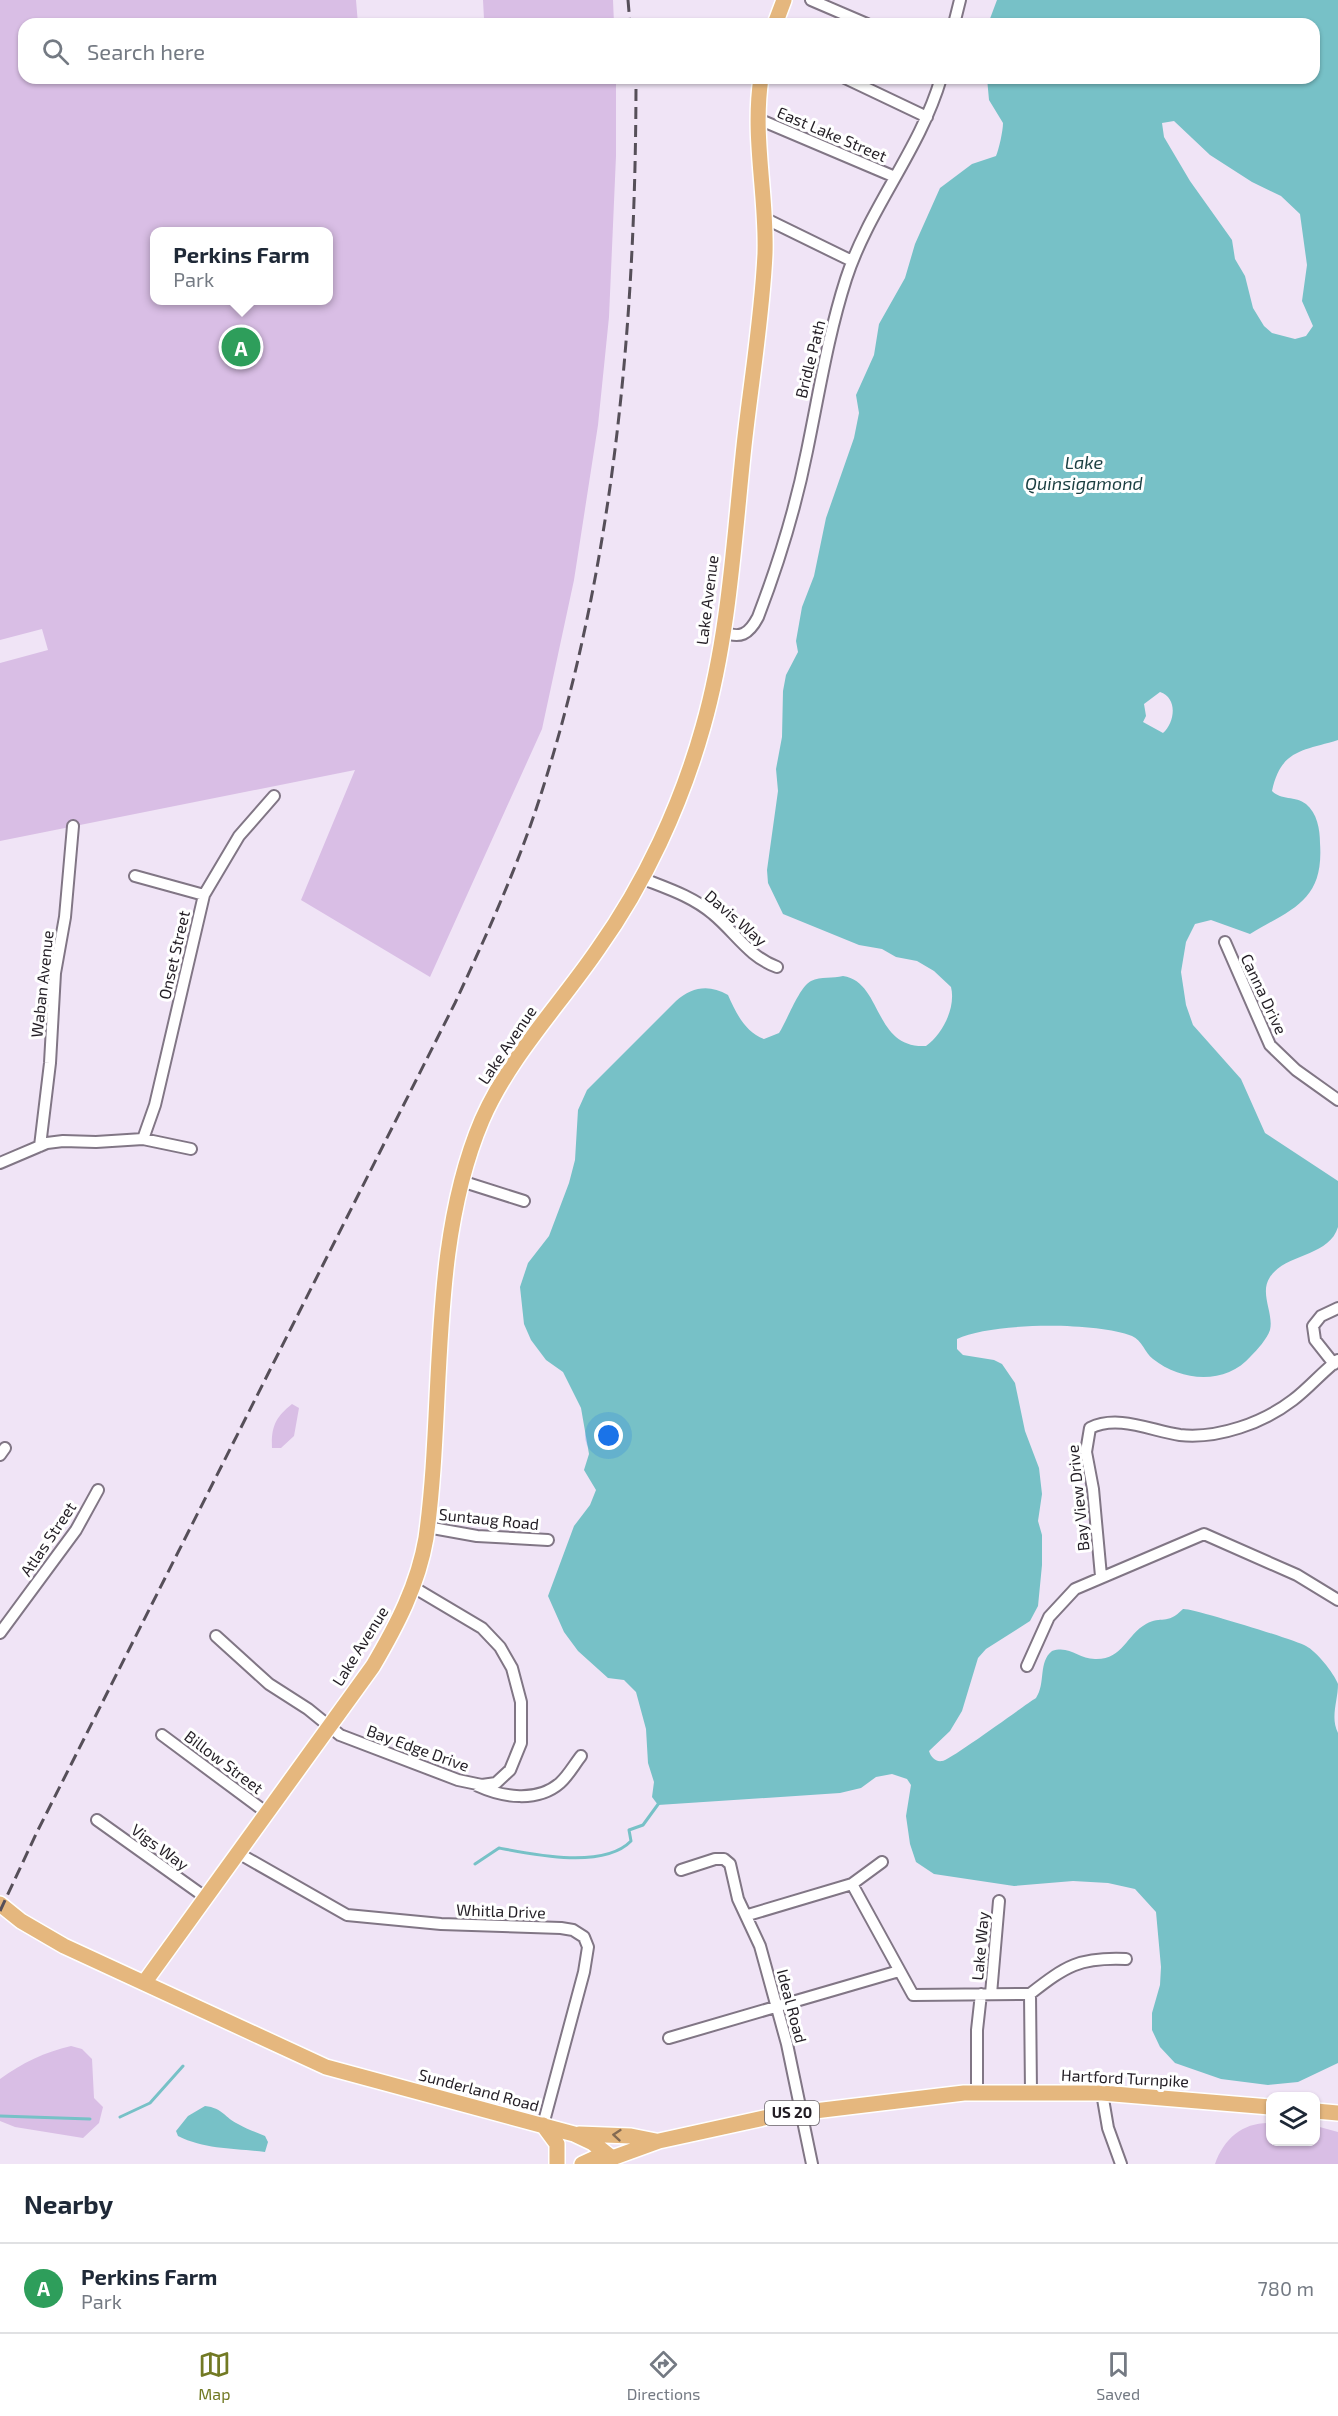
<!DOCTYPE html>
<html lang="en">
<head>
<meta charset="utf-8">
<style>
	body { margin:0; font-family:"Exo 2",sans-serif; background:#f2f2f3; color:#1f2937 }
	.controls { position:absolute; right:18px; bottom:18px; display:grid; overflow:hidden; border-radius:12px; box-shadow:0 2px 4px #0004 }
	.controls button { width:54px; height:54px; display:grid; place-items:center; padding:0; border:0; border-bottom:2px solid #e0e1e3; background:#fff; color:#1f2937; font:30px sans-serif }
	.you { position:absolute; left:609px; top:1436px; width:21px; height:21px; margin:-15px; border:4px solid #fff; border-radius:50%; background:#1a73e8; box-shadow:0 0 0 9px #1a73e833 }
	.badge { display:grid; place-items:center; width:39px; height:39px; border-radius:50%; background:#727a24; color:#fff; font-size:20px; font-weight:700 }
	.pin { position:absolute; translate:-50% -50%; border:3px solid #fff; box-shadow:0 2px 6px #0006 }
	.popup { position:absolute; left:150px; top:227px; width:183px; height:78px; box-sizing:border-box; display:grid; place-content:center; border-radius:12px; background:#fff; filter:drop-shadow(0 2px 4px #0005); font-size:20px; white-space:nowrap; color:#747a83 }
	.popup b { font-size:22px; color:#1f2937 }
	.popup::after { content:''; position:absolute; left:50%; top:100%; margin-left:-12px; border:12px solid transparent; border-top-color:#fff }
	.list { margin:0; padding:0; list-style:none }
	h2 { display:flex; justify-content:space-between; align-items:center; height:78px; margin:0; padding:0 24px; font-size:26px }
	h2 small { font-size:20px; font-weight:400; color:#747a83 }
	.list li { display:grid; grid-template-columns:39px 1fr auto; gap:18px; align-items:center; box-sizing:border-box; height:90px; padding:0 24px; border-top:2px solid #e0e1e3 }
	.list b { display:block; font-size:22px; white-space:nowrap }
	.list p { margin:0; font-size:20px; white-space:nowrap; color:#747a83 }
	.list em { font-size:20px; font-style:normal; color:#747a83 }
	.icon { flex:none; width:33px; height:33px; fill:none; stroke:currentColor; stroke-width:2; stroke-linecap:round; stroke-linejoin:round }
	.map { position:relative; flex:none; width:1338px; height:2164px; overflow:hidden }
	.search { position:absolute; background:#fff; box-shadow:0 2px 4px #0004; left:18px; right:18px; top:18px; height:66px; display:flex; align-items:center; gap:15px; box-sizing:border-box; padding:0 21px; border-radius:18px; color:#747a83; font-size:22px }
	.sheet { height:168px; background:#fff }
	nav { display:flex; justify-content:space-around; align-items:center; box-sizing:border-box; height:84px; border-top:2px solid #e0e1e3; background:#fff; font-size:16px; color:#747a83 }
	nav a { display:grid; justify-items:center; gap:3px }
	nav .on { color:#727a24 }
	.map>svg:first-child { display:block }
	.green { fill:#d9bee5; fill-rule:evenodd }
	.water { fill:#77c1c7; fill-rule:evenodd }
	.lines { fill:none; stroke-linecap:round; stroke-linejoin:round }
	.stream { stroke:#77c1c7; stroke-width:3 }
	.street-casing { stroke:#817685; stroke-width:14 }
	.primary-casing { stroke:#fff; stroke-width:18 }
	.street { stroke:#fff; stroke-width:10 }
	.primary { stroke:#e5b77e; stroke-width:15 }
	.rail { stroke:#564f59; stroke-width:3; stroke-dasharray:12 6; stroke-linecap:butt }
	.oneway { stroke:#846a52 }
	.labels { text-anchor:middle; stroke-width:6; stroke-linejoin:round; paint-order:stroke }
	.shield { fill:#fff; stroke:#656266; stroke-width:1.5 }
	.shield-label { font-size:15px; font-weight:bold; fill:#231e25 }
	.street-label { font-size:16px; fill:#231e25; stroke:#fff }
	.water-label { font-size:18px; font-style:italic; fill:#1b3f42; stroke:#fff }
</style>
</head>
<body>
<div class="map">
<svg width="1338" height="2164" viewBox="0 0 1338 2164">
	<rect width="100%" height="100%" fill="#f0e4f6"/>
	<path class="green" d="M0,0H356L358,24H24V78H616V156L609,317L598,425L574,580L542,729L430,977L301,900L355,770L0,841V663L48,650L42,629L0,640ZM154,232H328V300H154Z
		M483,0H613L614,24H454L484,19Z
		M292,1404L299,1408L294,1436L281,1448H272C271,1426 276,1417 292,1404Z
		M71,2046L82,2049L92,2059L94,2098L103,2107L99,2123L83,2138L15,2127L0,2121V2079C22,2063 45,2052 71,2046Z
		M1270,2123V2142H1316V2126L1338,2132V2164H1215C1224,2138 1244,2122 1270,2123Z"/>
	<path class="water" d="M997,0H1338V740C1303,751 1281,749 1272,791C1280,800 1296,796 1306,804C1317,813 1320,829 1320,843C1324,901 1293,908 1250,934L1211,920L1195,924L1186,942L1181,972L1186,1005L1193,1025L1241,1079L1265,1133L1338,1181C1338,1195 1338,1214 1338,1227C1329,1257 1286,1253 1270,1277C1259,1293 1274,1313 1270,1330C1267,1339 1257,1350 1251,1356C1226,1385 1182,1382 1153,1359C1145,1353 1142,1340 1132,1336C1095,1322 992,1322 957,1339V1349L963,1355L994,1360L1002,1364L1015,1383L1025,1431L1039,1468L1042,1494L1038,1521L1042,1535V1565L1038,1606L1030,1621L986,1649L978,1658L962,1711L950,1731L929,1751C931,1757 935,1762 942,1761C949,1761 1023,1706 1036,1698C1046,1683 1038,1662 1052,1651C1070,1645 1078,1659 1095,1659C1123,1660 1126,1635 1146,1624C1162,1615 1166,1626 1183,1609C1192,1608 1295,1640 1306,1646C1316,1651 1334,1673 1338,1684C1338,1701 1330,1717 1338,1733V2063L1298,2082L1268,2085L1221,2079L1175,2063L1160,2047L1152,2030V2013L1160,1985L1161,1967L1156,1912L1135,1889L1108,1883L1073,1881L1014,1886L934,1874L916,1862L910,1844L906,1816L911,1785L907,1779L892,1774L876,1777L861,1788L840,1793L658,1805L652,1797L654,1782L648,1763L646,1729L636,1692L624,1680L608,1678L578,1651L564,1632L548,1596L574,1526L590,1505L596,1490L584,1470L589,1454L581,1408L563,1372L546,1360L531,1340L524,1324L520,1287L528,1263L549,1236L569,1183L575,1160L578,1110L587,1090L676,1001C692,987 709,984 728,995C736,1013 745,1032 764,1039L779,1033C787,1021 799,987 811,981C821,976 833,979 843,976C883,982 873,1049 926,1046C943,1034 956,1007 951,987L934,971L917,961L896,957L882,949L859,945L783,914L768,883L767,870L778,791L776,769L782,737L783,691L786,675L798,652L796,641L802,607L814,576L826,518L854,438L859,413L856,395L874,355L879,324L905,278L915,244L940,188L972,164L996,156C999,149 1003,131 1003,123L989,100L987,78H1314V24H988ZM1174,121L1210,155L1252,182L1281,196L1300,214L1307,265L1302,301L1313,326L1306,336L1295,339L1272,333L1264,326L1253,308L1245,276L1235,259L1232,240L1190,181L1164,137L1162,123ZM1160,692C1178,698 1175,722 1163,733L1143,722L1146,716L1144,704Z
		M205,2106C223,2108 225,2118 238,2124C246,2129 256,2132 265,2136L268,2142L265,2152C236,2148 206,2150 178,2136L176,2131L188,2116Z"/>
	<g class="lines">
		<path class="stream" d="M475,1864L499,1848C535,1855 604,1869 631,1841L629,1830L643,1825L659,1803
			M0,2116L90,2119
			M120,2117L150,2103L183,2066"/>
		<g class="street-casing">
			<path id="street" d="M811,0L867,24
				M954,24L960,0
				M845,78L927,117
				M758,119L895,177
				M764,218L852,261
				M722,631C740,640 749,634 758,617C778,565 796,506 807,451C819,393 828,335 846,279C869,208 920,150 941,78
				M135,876L204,895
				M641,878C666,888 692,896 713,914C735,932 749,957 777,967
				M1225,942L1270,1045L1296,1070L1338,1100
				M143,1139L155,1105L204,895L239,836L274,796
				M40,1146L50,1063L55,973L65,917L73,826
				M0,1163L47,1143L63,1141L96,1142L143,1139L191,1149
				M461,1181L524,1201
				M1334,1364L1315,1340L1313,1326L1321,1316L1338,1308
				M0,1455L5,1448
				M427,1527L477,1536L548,1540
				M1101,1576L1093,1489L1086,1452L1090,1428C1118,1414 1152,1431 1180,1435C1218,1439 1263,1423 1293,1400C1309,1388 1322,1372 1338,1360
				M0,1633L76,1530L98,1490
				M216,1636L269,1684L308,1709L340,1735L458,1780L482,1785L496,1783L510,1770L521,1743V1702L512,1668L500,1647L482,1628L413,1587
				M1027,1666L1049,1617L1075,1589L1204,1534L1297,1575L1338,1600
				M162,1735L267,1813
				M478,1786C502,1797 537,1803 560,1783C568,1776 574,1765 581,1756
				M97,1820L205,1897
				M238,1853L347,1915L441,1924L561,1928L573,1930L584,1937L588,1947L584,1972L543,2125
				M681,1870L715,1859H724L730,1864L738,1899L760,1946L787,2044L812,2164
				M852,1884L913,1995L1030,1994
				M748,1915L852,1884L882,1862
				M991,1994L999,1901
				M1030,1994C1066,1966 1079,1957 1126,1959
				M1030,1994L1031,2092
				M669,2038L899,1971
				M977,2093V2030L981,1994
				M1102,2093L1108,2128L1121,2164"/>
		</g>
		<g class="primary-casing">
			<path id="primary" d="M775,24L784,0
				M0,1904L21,1921L64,1946L326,2067L574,2134L593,2143L612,2158
				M144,1983L373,1666C397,1625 418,1585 426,1538C445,1403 428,1247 482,1120C510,1056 559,1006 598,949C645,883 681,805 703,727C729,636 734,539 744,446C751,382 762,318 765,254C767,195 752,138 761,78
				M1316,2111L1338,2113
				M543,2125L557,2144V2164
				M579,2134L631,2136L656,2141
				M582,2164L595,2158H612L659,2141L773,2116L964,2093H1102L1270,2107"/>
		</g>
		<use href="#street" class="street"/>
		<use href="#primary" class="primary"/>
		<path class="rail" d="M628,0L630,24
			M0,1911L37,1832L455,1003C487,934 519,864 542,791C615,562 636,317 636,78"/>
	</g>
	<defs><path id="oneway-chevron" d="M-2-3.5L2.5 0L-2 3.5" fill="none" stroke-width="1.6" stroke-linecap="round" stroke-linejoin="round" transform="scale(1.5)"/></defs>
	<use class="oneway" href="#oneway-chevron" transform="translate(617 2135) rotate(-175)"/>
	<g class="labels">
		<rect class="shield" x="765" y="2101" width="54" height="24" rx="4.5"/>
		<g class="shield-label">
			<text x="792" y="2118">US 20</text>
		</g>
		<g class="street-label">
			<text transform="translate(832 134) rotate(23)" y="6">East Lake Street</text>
			<text transform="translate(810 359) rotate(-76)" y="6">Bridle Path</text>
			<text transform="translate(707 600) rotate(-83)" y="6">Lake Avenue</text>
			<text transform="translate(736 918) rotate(41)" y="6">Davis Way</text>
			<text transform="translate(174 955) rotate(-77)" y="6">Onset Street</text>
			<text transform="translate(42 984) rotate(-84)" y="6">Waban Avenue</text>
			<text transform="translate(1264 994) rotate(65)" y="6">Canna Drive</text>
			<text transform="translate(507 1045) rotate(-56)" y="6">Lake Avenue</text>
			<text transform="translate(1078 1498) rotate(-96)" y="6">Bay View Drive</text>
			<text transform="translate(489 1519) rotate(6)" y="6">Suntaug Road</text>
			<text transform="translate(48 1539) rotate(-56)" y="6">Atlas Street</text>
			<text transform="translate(360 1646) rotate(-58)" y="6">Lake Avenue</text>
			<text transform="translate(418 1748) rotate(20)" y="6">Bay Edge Drive</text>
			<text transform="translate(224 1762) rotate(37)" y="6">Billow Street</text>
			<text transform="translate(160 1847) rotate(36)" y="6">Vigs Way</text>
			<text transform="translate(501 1911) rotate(2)" y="6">Whitla Drive</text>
			<text transform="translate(980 1946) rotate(-85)" y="6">Lake Way</text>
			<text transform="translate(792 2006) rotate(75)" y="6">Ideal Road</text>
			<text transform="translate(1125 2078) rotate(3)" y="6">Hartford Turnpike</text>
			<text transform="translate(479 2090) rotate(15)" y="6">Sunderland Road</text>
		</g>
		<g class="water-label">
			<text x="1084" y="469">Lake<tspan x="1084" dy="21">Quinsigamond</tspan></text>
		</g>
	</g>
</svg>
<div class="controls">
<button><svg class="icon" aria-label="layers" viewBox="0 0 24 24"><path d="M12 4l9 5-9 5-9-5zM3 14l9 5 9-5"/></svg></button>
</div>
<div class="you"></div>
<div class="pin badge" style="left:241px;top:347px;background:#2e9e5b">A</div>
<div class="popup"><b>Perkins Farm</b>Park</div>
<div class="search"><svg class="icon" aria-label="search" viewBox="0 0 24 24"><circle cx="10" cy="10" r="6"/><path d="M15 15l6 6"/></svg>Search here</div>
</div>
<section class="sheet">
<h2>Nearby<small></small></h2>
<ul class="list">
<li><span class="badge" style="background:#2e9e5b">A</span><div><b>Perkins Farm</b><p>Park</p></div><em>780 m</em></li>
</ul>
</section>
<nav>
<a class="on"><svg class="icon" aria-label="map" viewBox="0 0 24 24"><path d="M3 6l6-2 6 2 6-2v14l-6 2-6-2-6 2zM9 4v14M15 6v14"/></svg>Map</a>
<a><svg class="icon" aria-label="directions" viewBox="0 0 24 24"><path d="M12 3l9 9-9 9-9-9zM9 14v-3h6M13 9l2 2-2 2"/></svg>Directions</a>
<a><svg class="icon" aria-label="saved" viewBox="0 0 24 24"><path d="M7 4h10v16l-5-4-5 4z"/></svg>Saved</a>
</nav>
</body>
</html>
